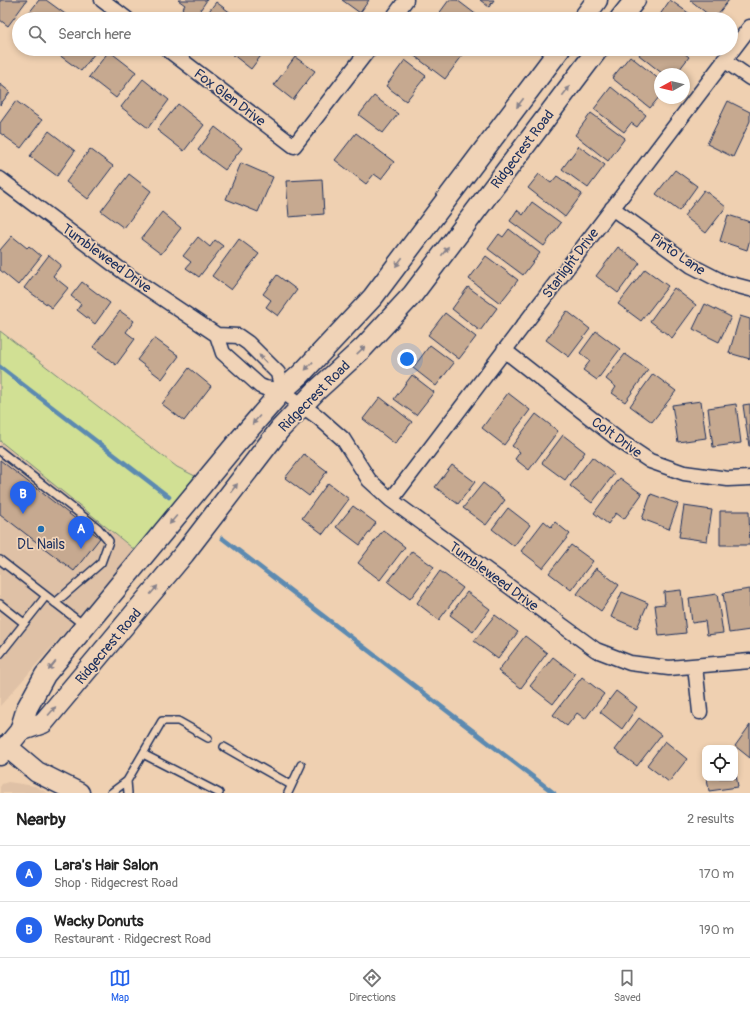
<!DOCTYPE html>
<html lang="en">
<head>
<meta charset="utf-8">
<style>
	body { margin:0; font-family:Pangolin,sans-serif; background:#f6f6f6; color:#222 }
	.controls { position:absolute; right:12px; bottom:12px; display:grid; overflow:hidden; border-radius:8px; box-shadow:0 2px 6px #0003 }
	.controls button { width:36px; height:36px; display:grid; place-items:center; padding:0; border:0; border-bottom:1px solid #e0e0e0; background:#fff; color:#222; font:20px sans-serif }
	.compass { position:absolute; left:654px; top:68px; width:36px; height:36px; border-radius:50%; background:#fff; box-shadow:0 2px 6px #0003; rotate:262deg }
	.you { position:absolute; left:407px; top:359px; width:14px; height:14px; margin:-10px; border:3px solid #fff; border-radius:50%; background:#1a73e8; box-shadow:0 0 0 6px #1a73e833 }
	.badge { display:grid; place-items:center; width:26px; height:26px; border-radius:50%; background:#2563eb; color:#fff; font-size:13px; font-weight:700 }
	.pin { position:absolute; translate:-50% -33px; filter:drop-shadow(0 1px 2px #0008) }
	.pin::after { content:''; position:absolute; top:21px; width:14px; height:12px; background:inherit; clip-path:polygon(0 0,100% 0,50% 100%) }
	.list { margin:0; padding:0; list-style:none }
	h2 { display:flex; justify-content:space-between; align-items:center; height:52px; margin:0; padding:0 16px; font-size:17px }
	h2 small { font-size:13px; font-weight:400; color:#767676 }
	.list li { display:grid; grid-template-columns:26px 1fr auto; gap:12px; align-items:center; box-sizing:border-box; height:56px; padding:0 16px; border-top:1px solid #e0e0e0 }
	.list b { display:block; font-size:15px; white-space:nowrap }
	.list p { margin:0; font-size:13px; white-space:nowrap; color:#767676 }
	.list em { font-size:13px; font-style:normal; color:#767676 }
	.icon { flex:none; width:22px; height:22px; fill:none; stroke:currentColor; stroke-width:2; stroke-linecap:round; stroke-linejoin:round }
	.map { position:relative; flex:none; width:750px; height:793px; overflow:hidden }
	.search { position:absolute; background:#fff; box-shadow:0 2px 6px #0003; left:12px; right:12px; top:12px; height:44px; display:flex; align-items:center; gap:10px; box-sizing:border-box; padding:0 14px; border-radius:22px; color:#767676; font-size:15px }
	.sheet { height:164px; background:#fff }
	nav { display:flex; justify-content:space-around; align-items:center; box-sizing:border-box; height:56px; border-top:1px solid #e0e0e0; background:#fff; font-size:11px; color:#767676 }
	nav a { display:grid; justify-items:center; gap:2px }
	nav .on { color:#2563eb }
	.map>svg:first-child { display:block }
	.built { fill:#dfc1a6 }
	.green { fill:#d1e094; stroke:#768879 }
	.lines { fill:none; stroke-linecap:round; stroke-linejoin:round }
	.stream { stroke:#5c8ab1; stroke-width:4.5 }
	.building { fill:#c6a990; stroke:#1b2f5e }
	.service-casing { stroke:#1b2f5e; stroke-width:10 }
	.minor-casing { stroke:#1b2f5e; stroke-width:17 }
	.secondary-casing { stroke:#1b2f5e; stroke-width:23 }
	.service { stroke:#f0d3b7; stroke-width:7 }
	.minor { stroke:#f0d3b7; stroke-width:14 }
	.secondary { stroke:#f0d3b7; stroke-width:20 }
	.oneway { fill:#86818a }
	.poi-dot { fill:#1f6fb2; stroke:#f0d3b7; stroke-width:1.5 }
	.labels { text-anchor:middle; stroke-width:3.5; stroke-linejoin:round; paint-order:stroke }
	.street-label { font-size:14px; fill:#1b2f5e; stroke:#f0d3b7 }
	.poi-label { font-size:14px; fill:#1b2f5e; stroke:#f0d3b7 }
</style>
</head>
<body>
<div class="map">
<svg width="750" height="793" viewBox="0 0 750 793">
	<rect width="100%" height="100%" fill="#efd0b1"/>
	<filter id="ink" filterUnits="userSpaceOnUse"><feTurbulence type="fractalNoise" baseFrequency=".025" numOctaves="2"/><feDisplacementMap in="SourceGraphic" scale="8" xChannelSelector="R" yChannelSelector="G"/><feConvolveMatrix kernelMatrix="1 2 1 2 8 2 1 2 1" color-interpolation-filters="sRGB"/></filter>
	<g filter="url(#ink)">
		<path class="built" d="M0,441L136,551L0,706Z
			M8,782L35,786L48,793H0V787L2,784Z"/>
		<path class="green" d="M0,331L177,467L195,476L136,551L0,441Z"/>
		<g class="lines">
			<path class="stream" d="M0,367L169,497
				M222,538L554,793"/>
		</g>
		<path class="building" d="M0,0H27L8,26L0,20Z
			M39,0H46L68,16L66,19H26L25,18Z
			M178,0H207L194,19H186L179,14L185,5Z
			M342,0H369L360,13Z
			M449,0H457L482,19H435Z
			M480,0H494L489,7Z
			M670,0L697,19H657Z
			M690,0H729L714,19Z
			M216,2L235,16L233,19H203Z
			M57,49H98L81,71L55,52Z
			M236,49H266L251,69L232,54Z
			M410,49H453L462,56L445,79L408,51Z
			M643,49H679L689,57L676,74H663L639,55Z
			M109,51L136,72L116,98L89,77Z
			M630,56L660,80V96L650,108L612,78Z
			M295,57L315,71L293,100L274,85Z
			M405,60L426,76L406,101L386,86Z
			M143,79L169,100L148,128L121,107Z
			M0,84L10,92L0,105Z
			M611,87L646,115L637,127L631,123L624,132L594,109Z
			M374,96L398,114L383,133L359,115Z
			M16,101L42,120L21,148L0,133V123Z
			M728,101L750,112V121L733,157L707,144Z
			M178,104L204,125L184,151L157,130Z
			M591,113L625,138L608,161L575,135Z
			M215,127L242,148L225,170L198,150Z
			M49,131L75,151L57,176L30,156Z
			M356,133L394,162L381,179L374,174L366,184L335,160Z
			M579,146L605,165L588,188L562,169Z
			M90,149L113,166L88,199L66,182Z
			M241,163L273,177L258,212L226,199Z
			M675,170L697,186L679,211L656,194Z
			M129,174L151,191L124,228L101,211Z
			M539,174L551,183L557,176L582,194L565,217L528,188Z
			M322,179L324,214L289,217L286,181Z
			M704,190L726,207L706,233L684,216Z
			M532,202L561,223L544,246L510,221L517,210L523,215Z
			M162,212L181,228L161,254L141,239Z
			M728,215L750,222V239L747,250L720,241Z
			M509,229L540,253L523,275L488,249L499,234L503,237Z
			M12,236L27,248L29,246L41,256L18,285L0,270V250Z
			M198,237L210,247L215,240L223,246L199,277L186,268L191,262L183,256Z
			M239,239L259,254L231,290L212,276Z
			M618,247L640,263L618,293L596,276Z
			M49,255L61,265L53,276L68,288L52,308L24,288Z
			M486,256L518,280L500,303L469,279Z
			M645,269L668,286L641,321L618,304Z
			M277,275L297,290L278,316L266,307L271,300L263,294Z
			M82,282L110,303L95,324L77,310L81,304L71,296Z
			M468,287L497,308L480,331L452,309Z
			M674,288L696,305L672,338L650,321Z
			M705,304L731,317L719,342L693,329Z
			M120,311L134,321L126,332L135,339L116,365L93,347Z
			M567,311L590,329L569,357L546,340Z
			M445,313L476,337L459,359L428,335Z
			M740,316L750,319V359L729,353Z
			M596,331L620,349L597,380L583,370L590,361L580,353Z
			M154,338L179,356L162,379L137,360Z
			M430,345L454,363L436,386L413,368Z
			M625,354L648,370L625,402L612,393L616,387L606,379Z
			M189,368L211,386L184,421L162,404Z
			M653,374L676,391L652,422L630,406Z
			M412,375L434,392L416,415L394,399Z
			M508,393L530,410L504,445L482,428Z
			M380,397L412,422L395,444L363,419Z
			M701,401L706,438L678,442L672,405Z
			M736,404L741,443L713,447L708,408Z
			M750,404V446H749L743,405Z
			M536,414L558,431L529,470L515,459L520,452L512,446Z
			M563,435L585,452L565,480L542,463Z
			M304,454L327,471L309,496L285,478Z
			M592,457L614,474L592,503L570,486Z
			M0,460L100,538L74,571L0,514Z
			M452,465L475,482L458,504L435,487Z
			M620,478L642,494L624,519L616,513L608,524L594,513Z
			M328,483L349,499L323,534L302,518Z
			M483,483L505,500L486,525L463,508Z
			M651,494L678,504L669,529L642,519Z
			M353,506L376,523L360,545L336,527Z
			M684,506L712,510L707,541L679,537Z
			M508,508L530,525L514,546L492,529Z
			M720,511H749L750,545H720Z
			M544,521L551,527L555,522L570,534L543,568L521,551Z
			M383,530L405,547L380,580L358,563Z
			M571,545L593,561L571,590L549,573Z
			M412,551L434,567L410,599L388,582Z
			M596,568L619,585L601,611L577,594Z
			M440,571L463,588L439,620L417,603Z
			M750,589V630L729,633L723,593Z
			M681,590L686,633L659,636L655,605L665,604L664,592Z
			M467,592L490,609L473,632L450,615Z
			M622,592L648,603L637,628L611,617Z
			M717,594L723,633L707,635L705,621L692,623L689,598Z
			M495,615L518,632L498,659L474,641Z
			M525,636L547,653L521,688L498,671Z
			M553,657L575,674L553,704L530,686Z
			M582,677L604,694L585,719L577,713L567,726L553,715Z
			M616,691L637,707L622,729L600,712Z
			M639,718L661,735L637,766L615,750Z
			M750,725V758L735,746Z
			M665,741L687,759L669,782L647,765Z
			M735,767L738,787L709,791L707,778H735Z"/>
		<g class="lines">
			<g class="service-casing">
				<path id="service" d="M0,451L98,528L109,541L101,563L55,603
					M0,560L85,626
					M0,604L24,623
					M0,654L46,596
					M224,747L291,785
					M143,754L219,793
					M127,781L128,793
					M111,793L127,781L162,721H178L208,738
					M288,793L301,765"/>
			</g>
			<g class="minor-casing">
				<path id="minor" d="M102,0L127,19
					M392,19L406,0
					M167,49L294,146L369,49
					M724,60L750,78
					M0,179L129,276L217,335L238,336L248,343L278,373L282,391
					M612,208L692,266L723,282L750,289
					M217,335L223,353L260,386L265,388L282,391L318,417L343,439L369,480L391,500L596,650L630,663L669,668L750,661
					M504,350L620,441L650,461L684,473L728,479L750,478
					M391,500L750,27
					M695,666L700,712"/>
			</g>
			<g class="secondary-casing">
				<path id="secondary" d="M583,19L597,0
					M620,19L635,0
					M20,731L43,723L184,554L280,429L316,391L363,348L413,294L598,49
					M6,746L37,772L79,793
					M0,755L20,731L27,708L45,675L235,445L282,391L301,374L373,297L560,49"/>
			</g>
			<use href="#service" class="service"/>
			<use href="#minor" class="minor"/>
			<use href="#secondary" class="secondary"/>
		</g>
		<defs><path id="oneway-solid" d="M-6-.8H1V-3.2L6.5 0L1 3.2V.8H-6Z"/></defs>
		<g class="oneway">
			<use href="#oneway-solid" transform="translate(566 91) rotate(-53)"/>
			<use href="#oneway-solid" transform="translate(520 103) rotate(127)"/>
			<use href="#oneway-solid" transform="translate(445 251) rotate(-53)"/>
			<use href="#oneway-solid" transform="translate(399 262) rotate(127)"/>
			<use href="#oneway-solid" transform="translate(361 350) rotate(-44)"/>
			<use href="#oneway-solid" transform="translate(263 359) rotate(-134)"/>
			<use href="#oneway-solid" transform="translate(309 366) rotate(133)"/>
			<use href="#oneway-solid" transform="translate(256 420) rotate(131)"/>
			<use href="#oneway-solid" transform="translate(234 488) rotate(-52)"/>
			<use href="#oneway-solid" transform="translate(173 520) rotate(130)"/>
			<use href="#oneway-solid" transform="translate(154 590) rotate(-50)"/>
			<use href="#oneway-solid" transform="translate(52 666) rotate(129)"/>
			<use href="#oneway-solid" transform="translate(52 711) rotate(-49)"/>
		</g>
	</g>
	<circle class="poi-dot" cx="41" cy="529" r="4"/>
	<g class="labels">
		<g class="street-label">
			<text transform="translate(230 97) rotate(37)" y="5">Fox Glen Drive</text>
			<text transform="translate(522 149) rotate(-53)" y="5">Ridgecrest Road</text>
			<text transform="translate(678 254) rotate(34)" y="5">Pinto Lane</text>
			<text transform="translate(107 258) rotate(36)" y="5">Tumbleweed Drive</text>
			<text transform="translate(570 263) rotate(-53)" y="5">Starlight Drive</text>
			<text transform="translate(314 396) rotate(-45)" y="5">Ridgecrest Road</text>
			<text transform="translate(617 437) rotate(36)" y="5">Colt Drive</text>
			<text transform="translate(494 576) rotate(36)" y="5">Tumbleweed Drive</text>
			<text transform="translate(108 646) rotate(-50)" y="5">Ridgecrest Road</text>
		</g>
		<g class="poi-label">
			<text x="41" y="549">DL Nails</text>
		</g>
	</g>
</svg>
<div class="controls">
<button><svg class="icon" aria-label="locate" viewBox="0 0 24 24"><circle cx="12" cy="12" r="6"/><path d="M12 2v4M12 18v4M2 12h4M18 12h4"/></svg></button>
</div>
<svg class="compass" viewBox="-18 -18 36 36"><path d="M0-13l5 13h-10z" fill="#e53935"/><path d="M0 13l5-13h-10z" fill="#767676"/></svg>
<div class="you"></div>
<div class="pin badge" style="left:81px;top:549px">A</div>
<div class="pin badge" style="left:23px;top:514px">B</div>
<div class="search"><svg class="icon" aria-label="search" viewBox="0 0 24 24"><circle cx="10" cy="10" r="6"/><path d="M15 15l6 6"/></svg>Search here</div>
</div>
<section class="sheet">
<h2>Nearby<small>2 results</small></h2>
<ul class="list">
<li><span class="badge">A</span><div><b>Lara's Hair Salon</b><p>Shop · Ridgecrest Road</p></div><em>170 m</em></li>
<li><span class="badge">B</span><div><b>Wacky Donuts</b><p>Restaurant · Ridgecrest Road</p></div><em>190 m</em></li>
</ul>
</section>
<nav>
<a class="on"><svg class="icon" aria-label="map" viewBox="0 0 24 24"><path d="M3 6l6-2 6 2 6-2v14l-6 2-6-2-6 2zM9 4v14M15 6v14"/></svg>Map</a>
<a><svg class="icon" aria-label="directions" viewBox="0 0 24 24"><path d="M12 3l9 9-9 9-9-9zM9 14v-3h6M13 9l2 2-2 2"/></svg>Directions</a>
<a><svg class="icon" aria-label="saved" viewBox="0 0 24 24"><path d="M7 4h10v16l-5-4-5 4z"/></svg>Saved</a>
</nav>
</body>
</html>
